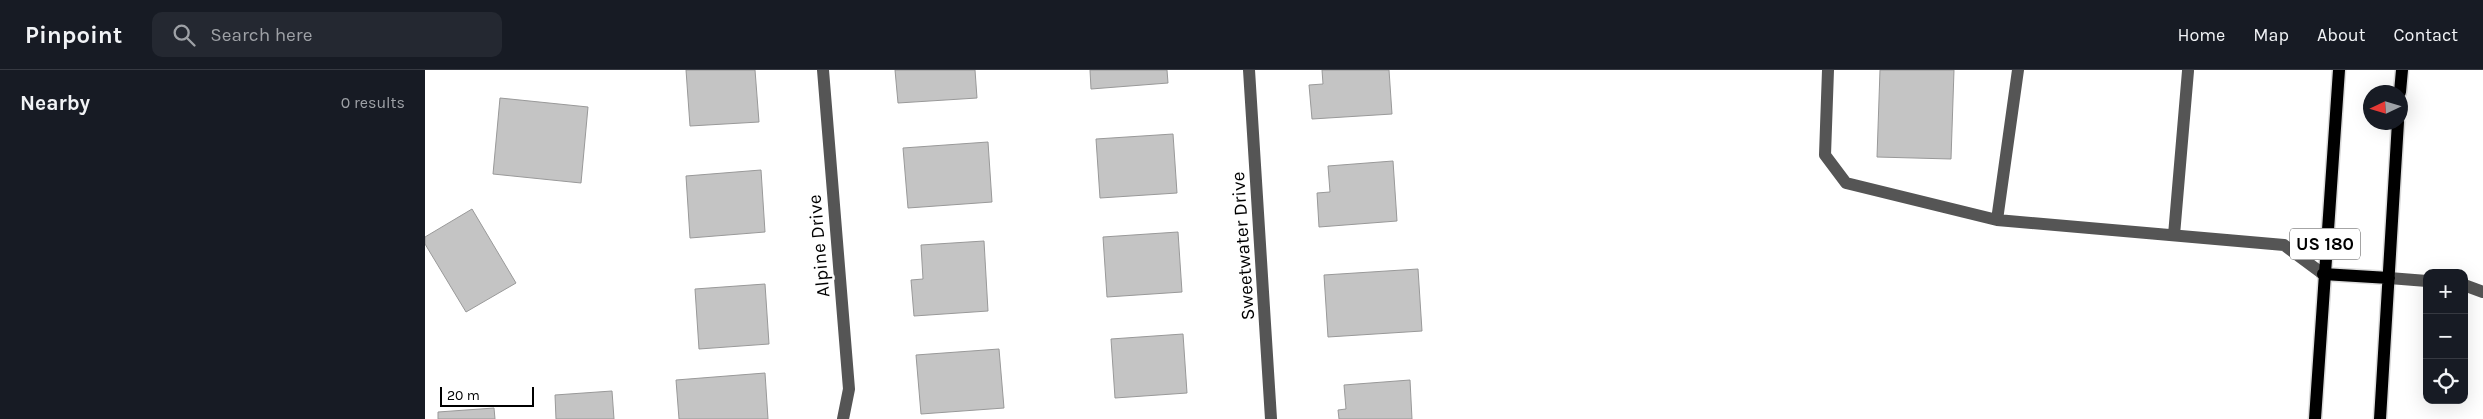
<!DOCTYPE html>
<html lang="en">
<head>
<meta charset="utf-8">
<style>
	body { margin:0; font-family:Karla,sans-serif; background:#242831; color:#f1f3f6 }
	.controls { position:absolute; right:15px; bottom:15px; display:grid; overflow:hidden; border-radius:10px; box-shadow:0 5px 20px #0002 }
	.controls button { width:45px; height:45px; display:grid; place-items:center; padding:0; border:0; border-bottom:1px solid #363941; background:#171b24; color:#f1f3f6; font:25px sans-serif }
	.compass { position:absolute; left:1938px; top:15px; width:45px; height:45px; border-radius:50%; background:#171b24; box-shadow:0 5px 20px #0002; rotate:266deg }
	.scale { position:absolute; left:15px; bottom:12px; width:94px; box-sizing:border-box; padding-left:5px; border:2px solid #000; border-top:0; font-size:14px; line-height:18px; white-space:nowrap; color:#000; -webkit-text-stroke:4px #fff; paint-order:stroke }
	.list { margin:0; padding:0; list-style:none }
	h2 { display:flex; justify-content:space-between; align-items:center; height:65px; margin:0; padding:0 20px; font-size:21px }
	h2 small { font-size:16px; font-weight:400; color:#9ea1a6 }
	.icon { flex:none; width:28px; height:28px; fill:none; stroke:currentColor; stroke-width:2; stroke-linecap:round; stroke-linejoin:round }
	.map { position:relative; flex:none; width:2058px; height:349px; overflow:hidden }
	header { display:flex; align-items:center; gap:30px; box-sizing:border-box; height:70px; padding:0 25px; background:#171b24; border-bottom:1px solid #363941 }
	header strong { font-size:24px }
	nav { display:flex; gap:28px; margin-inline-start:auto; font-size:18px }
	.search { width:350px; height:45px; background:#242831; display:flex; align-items:center; gap:12px; box-sizing:border-box; padding:0 18px; border-radius:10px; color:#9ea1a6; font-size:19px }
	main { display:flex }
	aside { flex:1; background:#171b24 }
	.map>svg:first-child { display:block }
	.building { fill:#c4c4c4; stroke:#999 }
	.lines { fill:none; stroke-linecap:round; stroke-linejoin:round }
	.major-casing { stroke:#dbdbdb; stroke-width:15 }
	.minor { stroke:#555; stroke-width:12 }
	.major { stroke:#000; stroke-width:12 }
	.labels { text-anchor:middle; stroke-width:5; stroke-linejoin:round; paint-order:stroke }
	.shield { fill:#fff; stroke:#4c4c4c; stroke-width:1 }
	.shield-label { font-size:18px; font-weight:bold; fill:#000 }
	.street-label { font-size:19px; fill:#000; stroke:#fff }
</style>
</head>
<body>
<header>
<strong>Pinpoint</strong>
<div class="search"><svg class="icon" aria-label="search" viewBox="0 0 24 24"><circle cx="10" cy="10" r="6"/><path d="M15 15l6 6"/></svg>Search here</div>
<nav><a>Home</a><a>Map</a><a>About</a><a>Contact</a></nav>
</header>
<main>
<aside>
<h2>Nearby<small>0 results</small></h2>
<ul class="list">
</ul>
</aside>
<div class="map">
<svg width="2058" height="349" viewBox="0 0 2058 349">
	<rect width="100%" height="100%" fill="#fff"/>
	<path class="building" d="M261,0H330L334,52L265,56Z
		M470,0H550L552,28L473,33Z
		M665,0H742L743,13L666,19Z
		M897,0H964L967,44L887,49L884,15L898,14Z
		M1455,0H1529L1526,89L1452,87Z
		M75,28L163,37L156,113L68,104Z
		M748,64L752,123L675,128L671,69Z
		M563,72L567,132L483,138L478,78Z
		M968,91L972,151L894,157L892,123L905,122L903,96Z
		M336,100L340,162L265,168L261,106Z
		M47,139L91,213L41,242L0,174V167Z
		M753,162L757,222L682,227L678,167Z
		M559,171L563,241L489,246L486,210L498,209L496,175Z
		M993,199L997,261L903,267L899,205Z
		M340,214L344,274L274,279L270,219Z
		M758,264L762,323L690,328L686,269Z
		M574,279L579,338L496,344L491,285Z
		M340,303L343,349H254L251,310Z
		M985,310L987,349H914L913,340L921,339L919,315Z
		M187,321L189,349H131L130,325Z
		M69,338L70,349H13V342Z"/>
	<g class="lines">
		<g class="major-casing">
			<path id="major" d="M1975,22L1977,0
				M1898,204L1964,208
				M1890,349L1914,0
				M1955,349L1973,52"/>
		</g>
		<path class="minor" d="M398,0L424,319L418,349
			M824,0L846,349
			M1403,0L1400,85L1421,113L1572,150L1859,175L1898,204
			M1572,150L1593,0
			M1749,165L1763,1
			M1964,208L2002,211
			M2039,215L2058,222"/>
		<use href="#major" class="major"/>
	</g>
	<g class="labels">
		<rect class="shield" x="1865" y="158.5" width="70" height="31" rx="4"/>
		<g class="shield-label">
			<text x="1900" y="180">US 180</text>
		</g>
		<g class="street-label">
			<text transform="translate(393 176) rotate(-95)" y="7">Alpine Drive</text>
			<text transform="translate(817 176) rotate(-94)" y="7">Sweetwater Drive</text>
		</g>
	</g>
</svg>
<div class="controls">
<button>+</button>
<button>−</button>
<button><svg class="icon" aria-label="locate" viewBox="0 0 24 24"><circle cx="12" cy="12" r="6"/><path d="M12 2v4M12 18v4M2 12h4M18 12h4"/></svg></button>
</div>
<svg class="compass" viewBox="-18 -18 36 36"><path d="M0-13l5 13h-10z" fill="#e53935"/><path d="M0 13l5-13h-10z" fill="#9ea1a6"/></svg>
<div class="scale">20 m</div>
</div>
</main>
</body>
</html>
